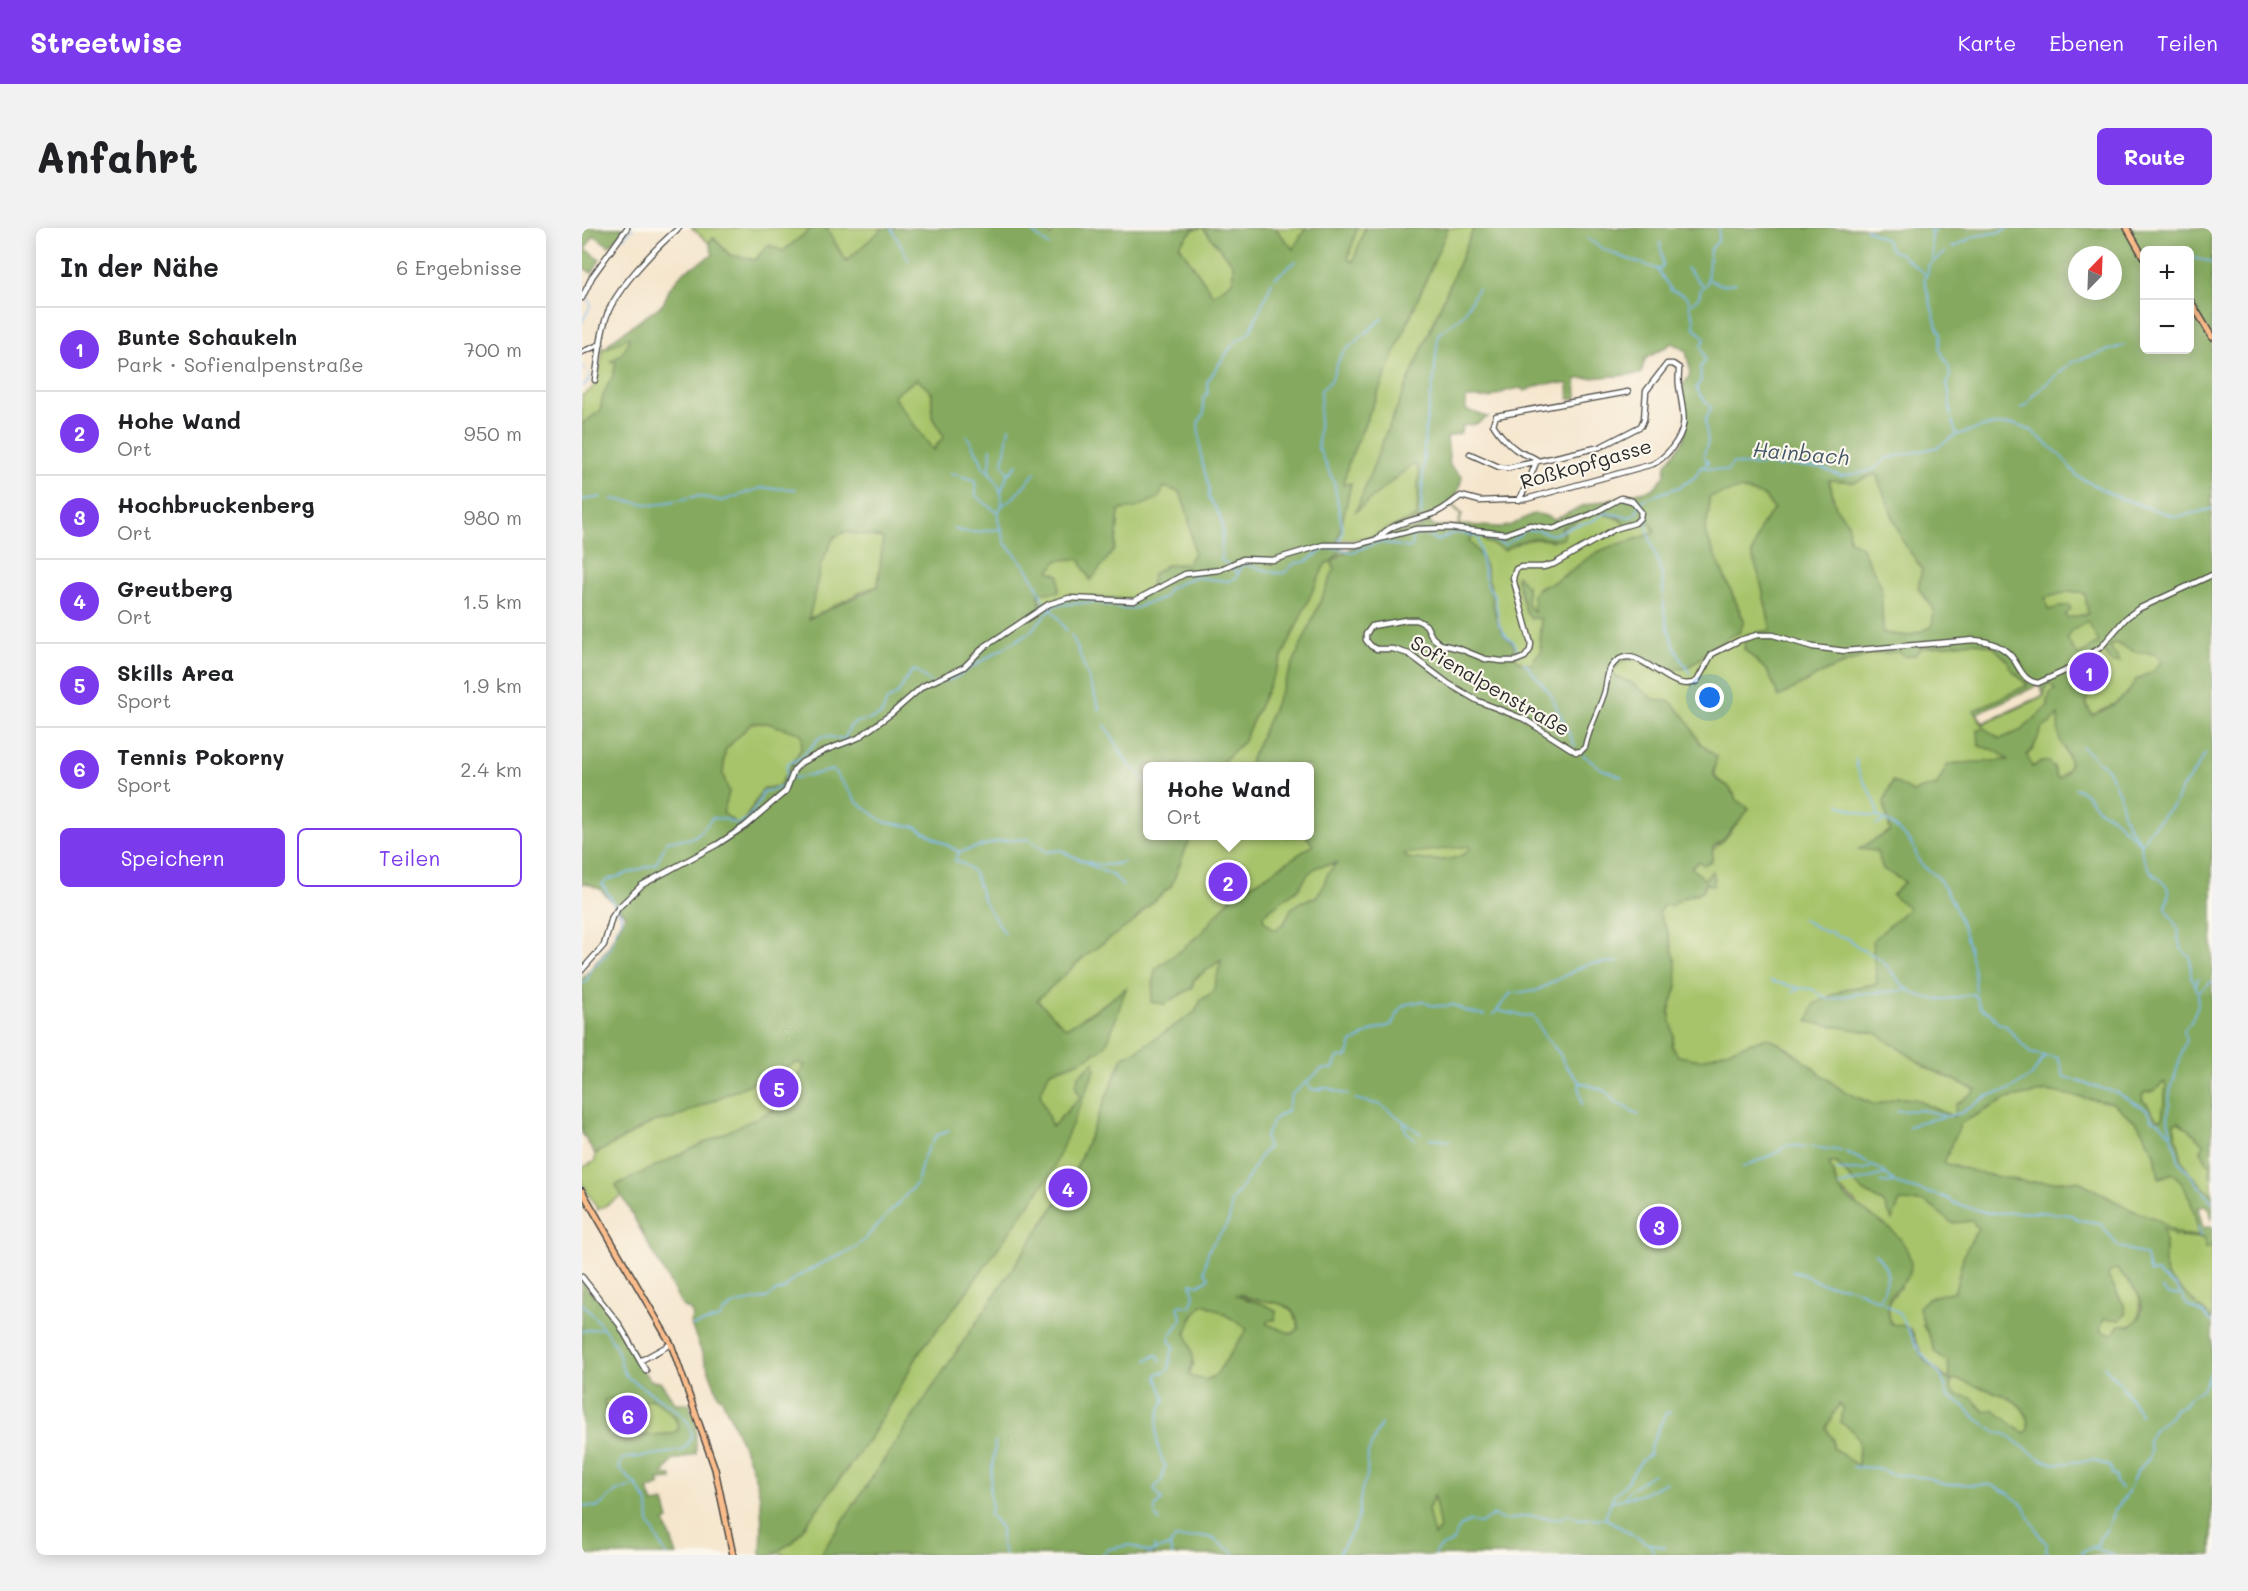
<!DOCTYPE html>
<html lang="de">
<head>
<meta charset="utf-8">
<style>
	body { margin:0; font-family:Mali,sans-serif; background:#f2f2f2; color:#202124 }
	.controls { position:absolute; right:18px; top:18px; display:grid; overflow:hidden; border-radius:9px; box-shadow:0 3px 15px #0003 }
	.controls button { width:54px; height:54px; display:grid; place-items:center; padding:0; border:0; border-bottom:2px solid #e0e0e0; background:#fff; color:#202124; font:30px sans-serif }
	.compass { position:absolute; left:1486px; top:18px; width:54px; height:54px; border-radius:50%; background:#fff; box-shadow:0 3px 15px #0003; rotate:23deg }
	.you { position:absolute; left:1128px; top:470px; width:21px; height:21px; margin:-15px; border:4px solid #fff; border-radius:50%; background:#1a73e8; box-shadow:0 0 0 9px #1a73e833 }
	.badge { display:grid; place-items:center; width:39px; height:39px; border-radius:50%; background:#7c3aed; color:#fff; font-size:20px; font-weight:700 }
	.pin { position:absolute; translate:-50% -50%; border:3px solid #fff; box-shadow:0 2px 6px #0006 }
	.popup { position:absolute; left:561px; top:534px; width:171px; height:78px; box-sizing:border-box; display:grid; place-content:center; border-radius:9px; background:#fff; filter:drop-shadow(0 2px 4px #0005); font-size:20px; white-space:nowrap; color:#757577 }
	.popup b { font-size:22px; color:#202124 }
	.popup::after { content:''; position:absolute; left:50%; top:100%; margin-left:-12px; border:12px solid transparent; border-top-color:#fff }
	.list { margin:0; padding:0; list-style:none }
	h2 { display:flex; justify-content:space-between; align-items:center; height:78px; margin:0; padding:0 24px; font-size:26px }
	h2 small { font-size:20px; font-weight:400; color:#757577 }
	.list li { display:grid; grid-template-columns:39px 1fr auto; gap:18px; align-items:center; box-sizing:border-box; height:84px; padding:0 24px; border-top:2px solid #e0e0e0 }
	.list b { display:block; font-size:22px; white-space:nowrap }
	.list p { margin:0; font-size:20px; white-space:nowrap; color:#757577 }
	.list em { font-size:20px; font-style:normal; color:#757577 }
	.actions { display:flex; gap:12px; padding:18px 24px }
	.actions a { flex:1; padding:14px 0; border:2px solid #7c3aed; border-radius:9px; text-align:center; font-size:21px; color:#7c3aed }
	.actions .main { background:#7c3aed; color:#fff }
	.map { position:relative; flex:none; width:1630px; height:1327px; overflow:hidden; border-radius:9px }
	header { display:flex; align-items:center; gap:36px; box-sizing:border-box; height:84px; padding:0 30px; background:#7c3aed; color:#fff }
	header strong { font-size:28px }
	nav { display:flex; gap:33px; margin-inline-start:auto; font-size:21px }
	.intro { display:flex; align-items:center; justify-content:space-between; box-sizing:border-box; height:144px; padding:0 36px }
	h1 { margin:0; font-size:42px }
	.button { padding:15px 27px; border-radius:9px; background:#7c3aed; color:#fff; font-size:21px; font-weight:700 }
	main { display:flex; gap:36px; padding:0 36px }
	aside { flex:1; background:#fff; border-radius:9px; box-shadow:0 3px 15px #0003 }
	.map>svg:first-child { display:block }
	.green { fill:#a7c46b; stroke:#69784b; stroke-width:1.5 }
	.forest { fill:#85aa5f; stroke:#586a45; stroke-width:1.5; fill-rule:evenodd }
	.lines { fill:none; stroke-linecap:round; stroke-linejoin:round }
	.stream { stroke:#80bbf2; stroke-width:1.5 }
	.minor-casing { stroke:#494743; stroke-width:7 }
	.major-casing { stroke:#494743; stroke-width:8 }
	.minor { stroke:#fff; stroke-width:4.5 }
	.major { stroke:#fabc8b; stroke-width:5 }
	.labels { text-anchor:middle; stroke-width:4.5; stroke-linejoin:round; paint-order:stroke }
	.street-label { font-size:20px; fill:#2b2b2b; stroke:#fbf7ec }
	.water-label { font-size:21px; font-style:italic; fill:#445667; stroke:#fbf7ec }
</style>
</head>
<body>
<header>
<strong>Streetwise</strong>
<nav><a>Karte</a><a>Ebenen</a><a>Teilen</a></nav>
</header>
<div class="intro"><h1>Anfahrt</h1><a class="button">Route</a></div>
<main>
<aside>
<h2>In der Nähe<small>6 Ergebnisse</small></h2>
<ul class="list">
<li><span class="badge">1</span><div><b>Bunte Schaukeln</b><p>Park · Sofienalpenstraße</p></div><em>700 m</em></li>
<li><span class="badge">2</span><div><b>Hohe Wand</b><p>Ort</p></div><em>950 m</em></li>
<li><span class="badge">3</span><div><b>Hochbruckenberg</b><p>Ort</p></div><em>980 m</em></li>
<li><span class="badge">4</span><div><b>Greutberg</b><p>Ort</p></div><em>1.5 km</em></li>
<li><span class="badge">5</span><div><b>Skills Area</b><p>Sport</p></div><em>1.9 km</em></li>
<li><span class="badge">6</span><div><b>Tennis Pokorny</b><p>Sport</p></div><em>2.4 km</em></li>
</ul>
<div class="actions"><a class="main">Speichern</a><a>Teilen</a></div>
</aside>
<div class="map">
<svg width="1630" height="1327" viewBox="0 0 1630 1327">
	<rect width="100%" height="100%" fill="#fbf7ec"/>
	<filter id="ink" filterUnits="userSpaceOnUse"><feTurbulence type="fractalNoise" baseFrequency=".0167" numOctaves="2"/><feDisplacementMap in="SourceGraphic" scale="12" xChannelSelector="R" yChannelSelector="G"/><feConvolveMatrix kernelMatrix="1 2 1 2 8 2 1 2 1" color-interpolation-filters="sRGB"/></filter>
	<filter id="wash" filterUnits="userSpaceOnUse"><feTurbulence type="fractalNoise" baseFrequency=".008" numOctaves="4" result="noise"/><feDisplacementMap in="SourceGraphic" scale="24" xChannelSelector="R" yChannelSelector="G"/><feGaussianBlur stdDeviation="1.35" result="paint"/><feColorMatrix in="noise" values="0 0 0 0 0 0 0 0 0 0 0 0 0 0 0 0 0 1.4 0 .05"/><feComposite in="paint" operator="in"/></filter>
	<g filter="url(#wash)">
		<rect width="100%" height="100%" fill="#f5e5cc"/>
		<path class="green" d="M110,0H230L201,23L186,17L173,32L148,27L132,10L128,16Z
			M244,0H301V1L264,33Z
			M612,0H621L651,36V53L631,67L597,17Z
			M693,0H724L711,21Z
			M775,0H783L771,34L766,31Z
			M866,0H892L802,210L775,281L832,235L837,243L835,289C821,294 808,301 795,307C782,312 769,312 756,312L769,256L760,257L767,233Z
			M47,108C46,121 41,126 30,133L35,134L30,151L21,168L18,183L0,196V167C19,161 18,136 21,118L23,121Z
			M335,151L350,165V189L362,209L350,222L311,168Z
			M1294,246L1320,312L1340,341L1336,360L1352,381L1350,399L1326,408L1301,405L1299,358L1280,320L1267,311L1266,295L1254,280L1247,251L1272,254Z
			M582,259L598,264L606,287L612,325L605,336L585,337L571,346L567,361L547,371L477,370L458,376L456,365L477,363L466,343L476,331H497L508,352L535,308L537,282L553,280Z
			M1158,261L1182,268L1192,281L1179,298L1170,326L1178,351L1189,402L1175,404L1162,421L1186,444L1197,468L1246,442L1288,426L1392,414L1410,418L1426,433L1428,440L1446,458L1393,482L1400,496L1462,468L1463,461L1470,456L1473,462L1469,464L1466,478L1440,502L1418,511L1402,500L1397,518L1415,523L1427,532L1366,536L1355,557L1331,564L1310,553L1302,574L1308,603L1278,621L1295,623L1301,641L1323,654L1327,680L1295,756L1263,761L1226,793L1294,805L1346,840L1395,862L1375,877L1372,889L1333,871L1316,870L1293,877L1261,863L1206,821L1185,809L1118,832L1096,828L1090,818L1092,808L1087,783L1095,758L1087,707L1077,686L1081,676L1089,678L1101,670L1121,664L1130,644L1123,652L1108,639C1116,635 1146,610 1150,602C1154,595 1157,573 1152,566C1141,546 1128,561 1134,529L1118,515L1104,490L1089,475L1072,471L1048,454L1028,447L1039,433L1049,431L1107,440L1132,418L1158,403L1162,392L1123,304L1127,283V268Z
			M1023,281C1031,289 1041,295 1051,299L1058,294L1069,296L1073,305L1050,314L1037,316L1016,324L970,355L956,359L952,384L945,377V359L940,367L943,382L959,391L957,409L959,424L950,436L939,435L933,429L932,416C913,402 912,377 908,356C905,342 893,326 887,312L892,305L925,309L919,313L903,311L922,322C940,312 951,309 971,313L979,300Z
			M263,304L301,310L296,358L283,362L227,391L239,336L252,309Z
			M760,321L764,322L750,334L752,342L666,538H636L661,514L743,336L750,333Z
			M1488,363L1503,366L1506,386L1485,390L1483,387L1466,382L1463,370Z
			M1506,393L1517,414L1496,428L1484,411L1488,407L1487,404Z
			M1533,415L1553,424L1575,426L1579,434L1572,443L1554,452C1547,469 1526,481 1510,487L1492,449L1496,437L1522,423L1537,434L1527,417Z
			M1476,487C1477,495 1477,504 1479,512C1483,530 1497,534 1477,550L1474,549L1472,538L1459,534L1450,539L1445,527L1451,521L1460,499L1467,496Z
			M170,495H185L221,506L219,521L197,558L181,561L158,599L141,586L147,564L141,547L143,522Z
			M609,608H724L732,617L675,654L652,666L621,703L602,720L582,776L610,760L612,752L640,731L631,764L619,772L613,784L553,824L541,829L488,955L238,1327H201L200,1325L189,1327L211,1314L288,1210L339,1122L383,1066L415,1020L499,868L470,899L458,866L468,843L479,840L534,786L544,761L484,801L455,772L503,728L551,694L563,681L589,658Z
			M888,618V621C873,637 844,632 823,630L822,625Z
			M755,635L745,647L741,659L734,669L719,674L709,681L703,694L693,702L682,693L681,687L717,660L725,646L734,639Z
			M215,834L223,837L212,855V872L34,957L40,968L16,982L0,955V940L13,933V926L67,896L74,893L90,891Z
			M1582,853L1584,859L1580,891L1575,892L1565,876L1560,872L1561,865L1572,863Z
			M1465,863L1531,875L1556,896L1573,926L1577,950L1592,945C1608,961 1613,986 1617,1008L1600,1007L1592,1003L1575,991L1549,982L1497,953L1444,954L1402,946L1361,935L1379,895L1424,871Z
			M1596,893L1610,904L1621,916L1619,923L1628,939L1627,947L1630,949V967L1607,945L1600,932L1592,899V895Z
			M1247,935H1254L1278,961L1302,975L1310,991L1318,973L1344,974L1370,995L1390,993L1396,1000L1382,1026L1373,1063L1346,1070L1341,1098L1349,1111L1353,1124L1366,1134L1368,1153L1342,1131L1329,1101L1309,1096C1305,1078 1304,1074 1318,1060L1273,974L1257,960Z
			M1580,999L1593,1008L1621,1010L1624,1020L1630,1019V1091L1585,1048L1582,1040Z
			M1535,1041C1554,1062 1564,1065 1555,1094L1530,1107L1517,1103L1522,1090L1538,1092L1542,1077L1526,1049L1527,1043Z
			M654,1067C662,1067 670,1070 678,1071C698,1075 713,1077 717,1100L710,1106L684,1096L687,1091H692L694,1083C682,1073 668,1074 654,1067Z
			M621,1076C627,1076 659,1096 665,1101L634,1147L624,1152L610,1149L607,1145L612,1136C604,1106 599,1102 621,1076Z
			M1374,1152C1383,1153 1390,1157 1397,1159C1418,1166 1450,1174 1446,1203L1442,1205L1405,1184H1402C1391,1169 1389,1172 1373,1166L1368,1159L1370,1153Z
			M51,1166C72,1171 91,1179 97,1201L89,1206L66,1207L42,1213L32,1208L22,1172Z
			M1257,1176L1261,1180L1277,1213L1276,1239L1251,1220V1211L1244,1200Z
			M853,1266L858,1301L851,1308L846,1282Z"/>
		<path class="forest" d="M0,0H46L27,18L12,7L3,21L18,31L10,45L0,39Z
			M230,0H244L264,33L301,0H465L464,2L469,8L472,0H693L711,21L724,0H775L766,31L771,34L783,0H866L767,233L761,257L769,255L756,312L760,321L750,333L743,336L661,514L636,538H565V608H609L589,658L563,681L551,694L503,728L455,772L484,800L519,779L544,760C540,770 528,813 523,818C510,830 485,839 468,843L458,866L470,899L499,868L494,860L496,848L512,834L513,842L469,946L383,1066L339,1122L288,1210L211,1314L189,1327H179C180,1303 181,1274 174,1252C164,1223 151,1196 139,1169H137L108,1094L111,1087L108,1082L101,1079L34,957L212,872V855L223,837L215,835L90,891L74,893L67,896L13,926L0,905V751L26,720L43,687L18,661L4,655L0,656V196L18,183L21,168L27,154L30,151L34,134L29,133C40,127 45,122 47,109L23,121L29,113L81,76L88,60L101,44L131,27L127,14L131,10L148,27L173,32L186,17L201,23ZM621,0L651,36V53L631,67L597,17L612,1ZM335,151L350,165V189L362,209L351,222L311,168ZM582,259L598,264L606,287L612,325L605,336L585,337L571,346L567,361L547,371L494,368L477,370L458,376L457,365L477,364V347L467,343L476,332L497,331L509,352L532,322L535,308L537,282L553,280L577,270ZM263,304L301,310L296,358L227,391L239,336L252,309ZM170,495H185L220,506L219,521L197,558L181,561L159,599L141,585L147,564L141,547L143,522Z
			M892,0H1630V949L1627,947L1628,939L1619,923L1621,916L1610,904L1596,894L1592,895V899L1600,932L1607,945L1630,967V993L1625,977L1616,980L1621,1000L1630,998V1019L1624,1020L1621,1010L1593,1008L1581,1000C1586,1016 1580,1032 1585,1048L1630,1091V1327H238L488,955L541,829L553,824L613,784L619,772L631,764L639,732L612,751L610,760L582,776L569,774L573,741L602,720L621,703L652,666L675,654L731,617L724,608H727V538H666L752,342L750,334C774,314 805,300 835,289L837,243L832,235L774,283L802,210ZM1562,22H1608V122H1562ZM1495,27H1531V63H1495ZM1090,115L1104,123L1108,141L1107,149L1101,157L1100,168L1105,191L1104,204L1100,215L1084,236L1083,247L1071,261L1000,278L972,292C945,276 944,297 920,299C907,299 891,297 877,297L880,286L867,274L876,265L880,249L868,238L865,209L879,205L880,198L894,196L906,189L884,182V170H908L924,163L938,160L943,163C960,155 967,154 986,156L987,171L995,170L994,151L1059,146L1063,131ZM1294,246L1320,312L1340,341L1336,360L1352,381L1350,399L1326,408L1301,405L1299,358L1280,320L1267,311L1266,295L1254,280L1247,252L1272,254ZM1158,261L1182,268L1192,281L1179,298L1170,326L1178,351L1189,402L1163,407L1162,421L1186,444L1197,469L1246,442L1288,426L1317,424L1323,429L1333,427L1339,420L1392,414L1410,418L1426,433L1428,440L1446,457L1392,482L1400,497L1462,468L1463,461L1469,456L1473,462L1467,466L1468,469L1465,472L1466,478L1440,502L1418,511L1402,500L1396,502L1397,518L1415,523L1426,532L1366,536L1355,557L1331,564L1311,553L1302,574L1308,603L1277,621L1295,623L1301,641L1323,654L1310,667L1327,680L1290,713L1295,756L1263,761L1232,776L1226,794L1294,805L1346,840L1394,862L1374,877L1372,889L1333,871L1316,870L1293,877L1261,863L1206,821L1185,809L1118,832L1096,828L1090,818L1092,808L1087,783L1095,758L1094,735L1087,707L1077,686L1081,677L1089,678L1101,670L1121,663L1123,655L1131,658L1133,651L1130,643L1123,652L1109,639L1117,634L1122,637L1130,633L1131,619L1141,612L1167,581L1155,572L1146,558L1134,551L1131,545L1135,529L1118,515L1104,490L1089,474L1072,471L1048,454L1028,446C1045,417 1071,440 1095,441C1111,442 1121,425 1134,417C1141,412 1150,408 1158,404L1162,393L1123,304L1127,283V269ZM869,278L879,286L876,298H849V295L845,293L840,299L815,304V300L847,289ZM1023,281V287L1038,290L1044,300L1051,299L1059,294L1069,296L1073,304C1055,313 1034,314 1016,324C1000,332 987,348 970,355C961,359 957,358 951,366L952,384L945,376V359L935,347L934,349L943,382L949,390L959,391C959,403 958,413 959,424L953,429L950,436L939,435L933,429L932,416C906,398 913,359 901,332C898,325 892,319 887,313L892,305L924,309L919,313L902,311L904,314L922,322C933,316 943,310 956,310C965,311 972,313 981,311L983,305L979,300ZM1488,363L1503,366L1506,386L1485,390L1483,387L1489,381L1487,377L1466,382L1463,370ZM1506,393L1517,414L1496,428L1485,411L1488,407V404ZM1533,415L1553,424L1575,426L1579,434L1572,443L1554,452C1547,469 1527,481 1510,487L1504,477C1508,464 1501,458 1493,449L1496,437L1522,423L1530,435L1538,434L1527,417ZM1457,457L1462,467L1401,495L1395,485ZM1476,487C1477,495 1475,505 1478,512C1485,529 1496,535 1477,550L1474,549C1470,531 1466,530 1450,539L1445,527L1451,521L1460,500L1467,496ZM887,618L888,621C873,637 844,632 824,630L822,626ZM754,635L745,647L741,659L734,669L719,674L709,681L703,694L693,702L682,693L681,687L717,660L726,646L735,639ZM1582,854L1584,859L1580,891H1575L1565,876L1560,872L1561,865L1572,863ZM1465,863L1531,875L1556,896L1573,926L1577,950L1591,945C1608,961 1613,986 1617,1008L1600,1007L1592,1003L1575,991L1549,982L1497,953L1444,954L1402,946L1362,935L1379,895L1424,871ZM1247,935H1255L1278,961L1302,975L1310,992L1318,973L1344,974L1370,995L1390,993L1396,1000L1382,1026L1373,1063L1346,1070L1337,1079C1340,1096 1348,1108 1353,1124L1366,1134L1368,1153C1360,1146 1348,1139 1342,1131C1328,1112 1338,1097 1309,1096C1307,1088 1304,1077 1308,1069C1317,1056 1333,1050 1328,1031C1320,996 1277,987 1257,961C1253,954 1250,943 1247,935ZM1535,1041C1550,1057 1574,1079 1549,1098L1537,1097L1530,1107L1518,1103L1522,1090L1538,1092L1544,1086L1542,1077L1526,1049L1528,1043ZM655,1067H661C684,1079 711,1065 717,1100L710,1106L685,1096L687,1092H693L694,1083C682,1073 669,1075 655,1067ZM621,1076C627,1076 659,1096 665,1101L634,1147L624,1152L610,1149L607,1145C615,1130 609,1121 604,1106L611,1088ZM1374,1152C1382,1153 1389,1157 1397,1159C1418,1165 1451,1174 1446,1203L1441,1205L1411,1181L1402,1184L1390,1170L1373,1166L1368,1159L1369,1153ZM1257,1176L1261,1180L1259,1195C1281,1206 1277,1216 1276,1238L1251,1220V1211L1244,1200ZM852,1267L858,1301L852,1308L846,1282Z
			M0,1050L5,1056L6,1062C31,1080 48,1120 63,1146L70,1153H78L93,1175H107L114,1195V1226L90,1233L80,1247L90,1248V1251L76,1252L78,1257L66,1262L71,1276L82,1274L87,1292L83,1294L95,1327H0ZM51,1166L56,1176L70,1170L93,1188L97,1201L89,1206L66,1207L42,1213L32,1208L22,1172Z"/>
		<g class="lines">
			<path class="stream" d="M309,0L327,32
				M445,0L467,18
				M1348,0L1351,32
				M1284,1L1303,11L1310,23L1317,25L1344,47
				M41,10L51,0
				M1005,10C1026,27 1051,32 1075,41L1090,63C1096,65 1106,67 1107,74
				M1349,10L1354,0
				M1370,20L1393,8L1418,4L1426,0
				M1364,23L1346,38V44L1342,51L1355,99L1359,105L1357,120L1367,139L1368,148L1365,156C1369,168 1367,177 1369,188
				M1611,30L1630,34
				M1104,40L1120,57
				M1076,42L1080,40L1081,36L1078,14
				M693,50L714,33
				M1127,52L1141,57L1154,55
				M0,94L9,77L5,67L7,61
				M0,138C10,145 10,151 0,159
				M1439,180L1445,177L1451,167L1490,134L1543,117
				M1370,192L1374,205
				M385,208L398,230L401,239C411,245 422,265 420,277C419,280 416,283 416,286C414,296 423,304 422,314C442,335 452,347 462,375
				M1122,227L1126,213L1123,193L1129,180L1118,167L1114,160L1119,152L1118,140L1123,132L1119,118L1123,110L1112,100V91L1107,77L1117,69L1119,61L1125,55L1128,22L1136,13L1137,0
				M1122,238L1126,235L1123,230
				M408,243L409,220
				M367,245L393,252L394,268L416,285
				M426,245L430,243L435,236
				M419,264L426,245L421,236L427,199
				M30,271L72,277L116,268L140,273L179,260L214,261
				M0,272L19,269
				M421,277L431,270L454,244
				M839,288L843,202L852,151L856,106L881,87L896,60
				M1064,290C1065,310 1074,326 1079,344C1082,356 1081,369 1082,381C1086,405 1094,426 1108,445
				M372,301C390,308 401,302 420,301
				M896,308L900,334L905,356L913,369L917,397L925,409L932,414L938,428
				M757,314L761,304L752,254L736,219L739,162L749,153L759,126L801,90
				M646,337L639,332C639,300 647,299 627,270V259L620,234L616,195L622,186L621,170L626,165L625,154L651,116L668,104L690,54
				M649,340L657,345
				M468,382C479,388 477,396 485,403
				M489,407L494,416L518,482
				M942,434L968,465L993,518
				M352,456L372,450L448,404L472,377L514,374L541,381L555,380L562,376L577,372L583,368L586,361L611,349L645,353C660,350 654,344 661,336L694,345H702L713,335L723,334L743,321L754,320L770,324L797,314L827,320L831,317L829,308L842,306L856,313L870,305H880L912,312L923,317L944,302H955L971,307L988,299L1010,293L1023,285L1049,289L1054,285L1060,272L1097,259L1112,250L1119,239L1145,243L1151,235L1159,237H1188L1197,239L1203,237L1239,240L1259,248L1278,245L1291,242L1306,230L1356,219L1374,207L1405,198L1432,196L1450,203L1477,226L1495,248L1535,269L1594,289L1630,281
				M523,497L546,536L565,553
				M1500,519L1526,542L1539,569L1540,582L1546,597L1559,616L1560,627L1565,638L1572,647L1583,655L1587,664L1584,680L1597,703L1596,711L1600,722L1608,729L1609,749L1616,764
				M1001,527L1020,541L1040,549
				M1274,530C1273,551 1297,566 1296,588C1307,593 1324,607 1331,618C1334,623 1334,630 1338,635C1343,641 1351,644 1356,650C1378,680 1392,727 1394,764
				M205,547L214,550L251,542L275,574L302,594L334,599L377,624L373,633C397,639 394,655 402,673C407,684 417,695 423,706
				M1493,560L1503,565L1515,580L1531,590L1559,616
				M1257,577L1288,588H1296
				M1294,597L1303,592
				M1560,616L1567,603L1593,575L1599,561L1613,543L1624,525
				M377,624L418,613L446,611L465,624L479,622C498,634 521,641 542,634
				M505,635L533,649L541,658
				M1220,691L1243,704H1250L1253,708C1270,710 1265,710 1277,720C1285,725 1293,726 1301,734C1308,741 1313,749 1320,756C1340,776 1365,773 1390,766L1394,768L1398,780L1408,785L1416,795L1423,797L1448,825L1466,829
				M1188,753L1217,760L1230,761L1240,768L1249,771L1274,766L1326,762
				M1630,753L1616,764V777L1609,794L1602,802L1604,811L1588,864L1586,893L1597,933L1630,974
				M0,756L5,752L8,742L24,726L32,711L34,701L39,693V687L20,656L25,652L74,636L85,613C93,611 99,612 106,611C116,609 124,598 130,590L143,591L155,596C169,591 176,577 181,564C189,561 201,563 204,552C206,547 203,542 205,536L219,530L237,510L242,508L263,511C270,485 280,499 300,486L305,472L315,467L328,445L333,442L348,454
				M1614,758L1616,750
				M1209,764L1216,761
				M916,782C928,787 940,786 952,789L962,808L978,826L982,835L992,848L998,854L1024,863L1032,873L1057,887
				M911,787L929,765L954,763L1005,736L1037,734
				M1468,828L1476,830L1478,836
				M1479,838L1482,849L1535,865L1566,882L1570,891L1577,894L1588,906
				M725,854L729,861L736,862L743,859L766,867
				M998,854L997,860L1000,877
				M773,871L799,877L839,906
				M1314,883L1340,882L1361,887
				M822,895L824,903L832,911
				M1326,899L1338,894L1379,885L1405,868L1430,861L1450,847L1462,829
				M847,911L868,913
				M350,915L354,908L367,902
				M1229,919L1261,923
				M1264,924L1299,942L1315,956L1365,970L1372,975L1405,985L1458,984L1489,987L1497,992L1518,995L1536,1018L1563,1027L1568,1045L1576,1044L1579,1049L1595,1059L1605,1077L1622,1086L1630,1094
				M1161,939L1196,924L1205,917L1224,919
				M1254,942H1282L1289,939
				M1298,955L1312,954
				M1257,958L1303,946
				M1616,999L1618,1008
				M1210,1042L1242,1056L1271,1060L1298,1073C1306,1050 1311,1045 1293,1025
				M1580,1060L1585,1066L1597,1067
				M0,1075C12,1088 26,1104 34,1120C39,1128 38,1139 43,1146C57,1164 138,1192 99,1223L40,1231L37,1241L54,1257L66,1275L67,1294L84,1327
				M1302,1075L1317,1085L1338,1124L1361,1150L1365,1168L1381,1177L1394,1190L1412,1203L1423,1206L1458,1231L1474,1236L1511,1232L1527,1238L1530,1242V1247L1534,1248V1255L1539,1261
				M154,1076L185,1070L193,1064L202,1061L211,1051L240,1035L266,1024L280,1014L335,955L341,931L347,918
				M110,1098L138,1090L141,1084L152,1077
				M0,1103L20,1100
				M565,1132L574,1127L577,1128L578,1133
				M1522,1138L1540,1158L1559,1187
				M413,1214C413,1232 404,1263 410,1278L407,1286L419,1300V1318L422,1322V1327
				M1271,1239L1295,1240L1308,1246L1347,1250L1363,1257L1372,1256L1409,1257L1426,1265L1441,1277L1458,1308L1465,1316L1464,1323L1466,1327
				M1043,1269L1047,1262L1071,1246
				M1030,1273L1058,1267L1085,1254
				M0,1278L16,1279L35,1263L53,1257
				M573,1285V1279L580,1272L572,1261L580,1252L581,1242L584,1239C571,1218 572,1191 583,1171L575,1149L576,1145L583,1144L587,1141L589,1125L593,1120L587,1112C589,1103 596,1099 600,1091L596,1079L599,1077L608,1079L612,1068L609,1055L616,1057L625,1052L627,1049L622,1043C624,1036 624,1026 628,1020C638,1002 651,998 649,974L666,950L677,930L686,919L683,910L692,891L705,883L709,867L740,841H751L756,829H765L770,815L790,803L809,797L820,779L825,776L841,773L848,777L857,778L872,777L883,783L903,787
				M573,1288L578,1293
				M1023,1290L1064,1315L1083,1319
				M1068,1317L1073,1327
				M588,1319L590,1327
				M1512,1320L1533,1327
				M574,1322L588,1318L593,1310C606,1313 614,1306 626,1309C635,1311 641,1320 651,1323L652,1327
				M520,1327L526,1321L548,1317L568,1325L573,1323L572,1318
				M756,1327L775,1295L780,1260L785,1249L786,1225L799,1196
				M852,1327L855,1321L870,1314L878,1299L887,1294L900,1295L912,1287C924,1297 931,1289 944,1288C960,1286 972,1297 986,1286L998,1291L1023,1290L1031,1268L1042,1258L1059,1233L1068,1226V1220L1083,1186L1088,1184
				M1499,1327L1501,1323L1516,1317L1517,1311L1526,1300L1532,1283L1544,1268L1554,1245L1567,1230L1569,1223L1566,1213L1570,1203L1588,1189L1593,1181L1602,1177L1607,1170L1620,1161L1630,1142"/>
		</g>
	</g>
	<g filter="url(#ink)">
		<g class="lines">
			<g class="minor-casing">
				<path id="minor" d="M0,70L10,49L45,0
					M0,124L19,116
					M13,152C17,130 18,103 27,82C39,56 75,18 97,0
					M955,232C949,227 942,227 936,223C927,217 916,205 911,196L914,188L1046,164
					M937,272L946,255L955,232
					M797,310C808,294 838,292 855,284C864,280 871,273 879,268L898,273L944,271L1071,236C1079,232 1083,228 1089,221C1108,198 1101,185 1097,158C1096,152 1097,146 1097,140L1091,136H1085L1064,163L1062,191L1059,198L1018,219L926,240L917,239L888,226
					M0,742L22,717L30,689L37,679L60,657L136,616L163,598L204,563L212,542L220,534L244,522L276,510L309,486L341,458L382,439L402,419L467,376L487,370L552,373L603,346L637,342L661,331L691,332L741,317H774L835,301L867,300L923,306L948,297L971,301L1010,286L1039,270L1050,273L1059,284L1058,290L1053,295L1033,301L972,336L961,339H939L934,341L931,350L949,416L948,422L943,429L933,433H919L903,431L878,421L858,416L850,409L844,397L835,392H824L790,398L784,406V412L789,418L795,421H811L827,426L867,456L896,473L942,491L994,524L999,523L1003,519C1007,500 1016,484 1022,466C1025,457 1024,447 1029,439C1053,405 1087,470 1115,453L1130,426L1158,412L1175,407H1191L1231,419L1263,423L1392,412C1406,413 1421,418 1430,429C1438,440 1441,453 1456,455L1483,443L1519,419L1544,390L1556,381L1630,347
					M0,1049L37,1096L58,1133L89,1116
					M58,1133L64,1143"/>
			</g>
			<g class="major-casing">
				<path id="major" d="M1545,0L1562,30
					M1608,72L1630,109
					M0,963L89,1116L133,1241L151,1327"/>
			</g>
			<use href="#minor" class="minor"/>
			<use href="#major" class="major"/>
		</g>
	</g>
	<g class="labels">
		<g class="street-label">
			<text transform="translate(1004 236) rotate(-16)" y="7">Roßkopfgasse</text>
			<text transform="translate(908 458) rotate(30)" y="7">Sofienalpenstraße</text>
		</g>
		<g class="water-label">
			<text transform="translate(1219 226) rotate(5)" y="7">Hainbach</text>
		</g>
	</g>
</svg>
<div class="controls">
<button>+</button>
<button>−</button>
</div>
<svg class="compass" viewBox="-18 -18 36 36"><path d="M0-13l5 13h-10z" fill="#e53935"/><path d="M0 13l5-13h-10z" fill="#757577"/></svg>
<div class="you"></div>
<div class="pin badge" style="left:1507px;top:444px">1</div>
<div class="pin badge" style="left:646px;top:654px">2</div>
<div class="popup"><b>Hohe Wand</b>Ort</div>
<div class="pin badge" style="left:1077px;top:998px">3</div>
<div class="pin badge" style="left:486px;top:960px">4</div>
<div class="pin badge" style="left:197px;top:860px">5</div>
<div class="pin badge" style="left:46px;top:1187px">6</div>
</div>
</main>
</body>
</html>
